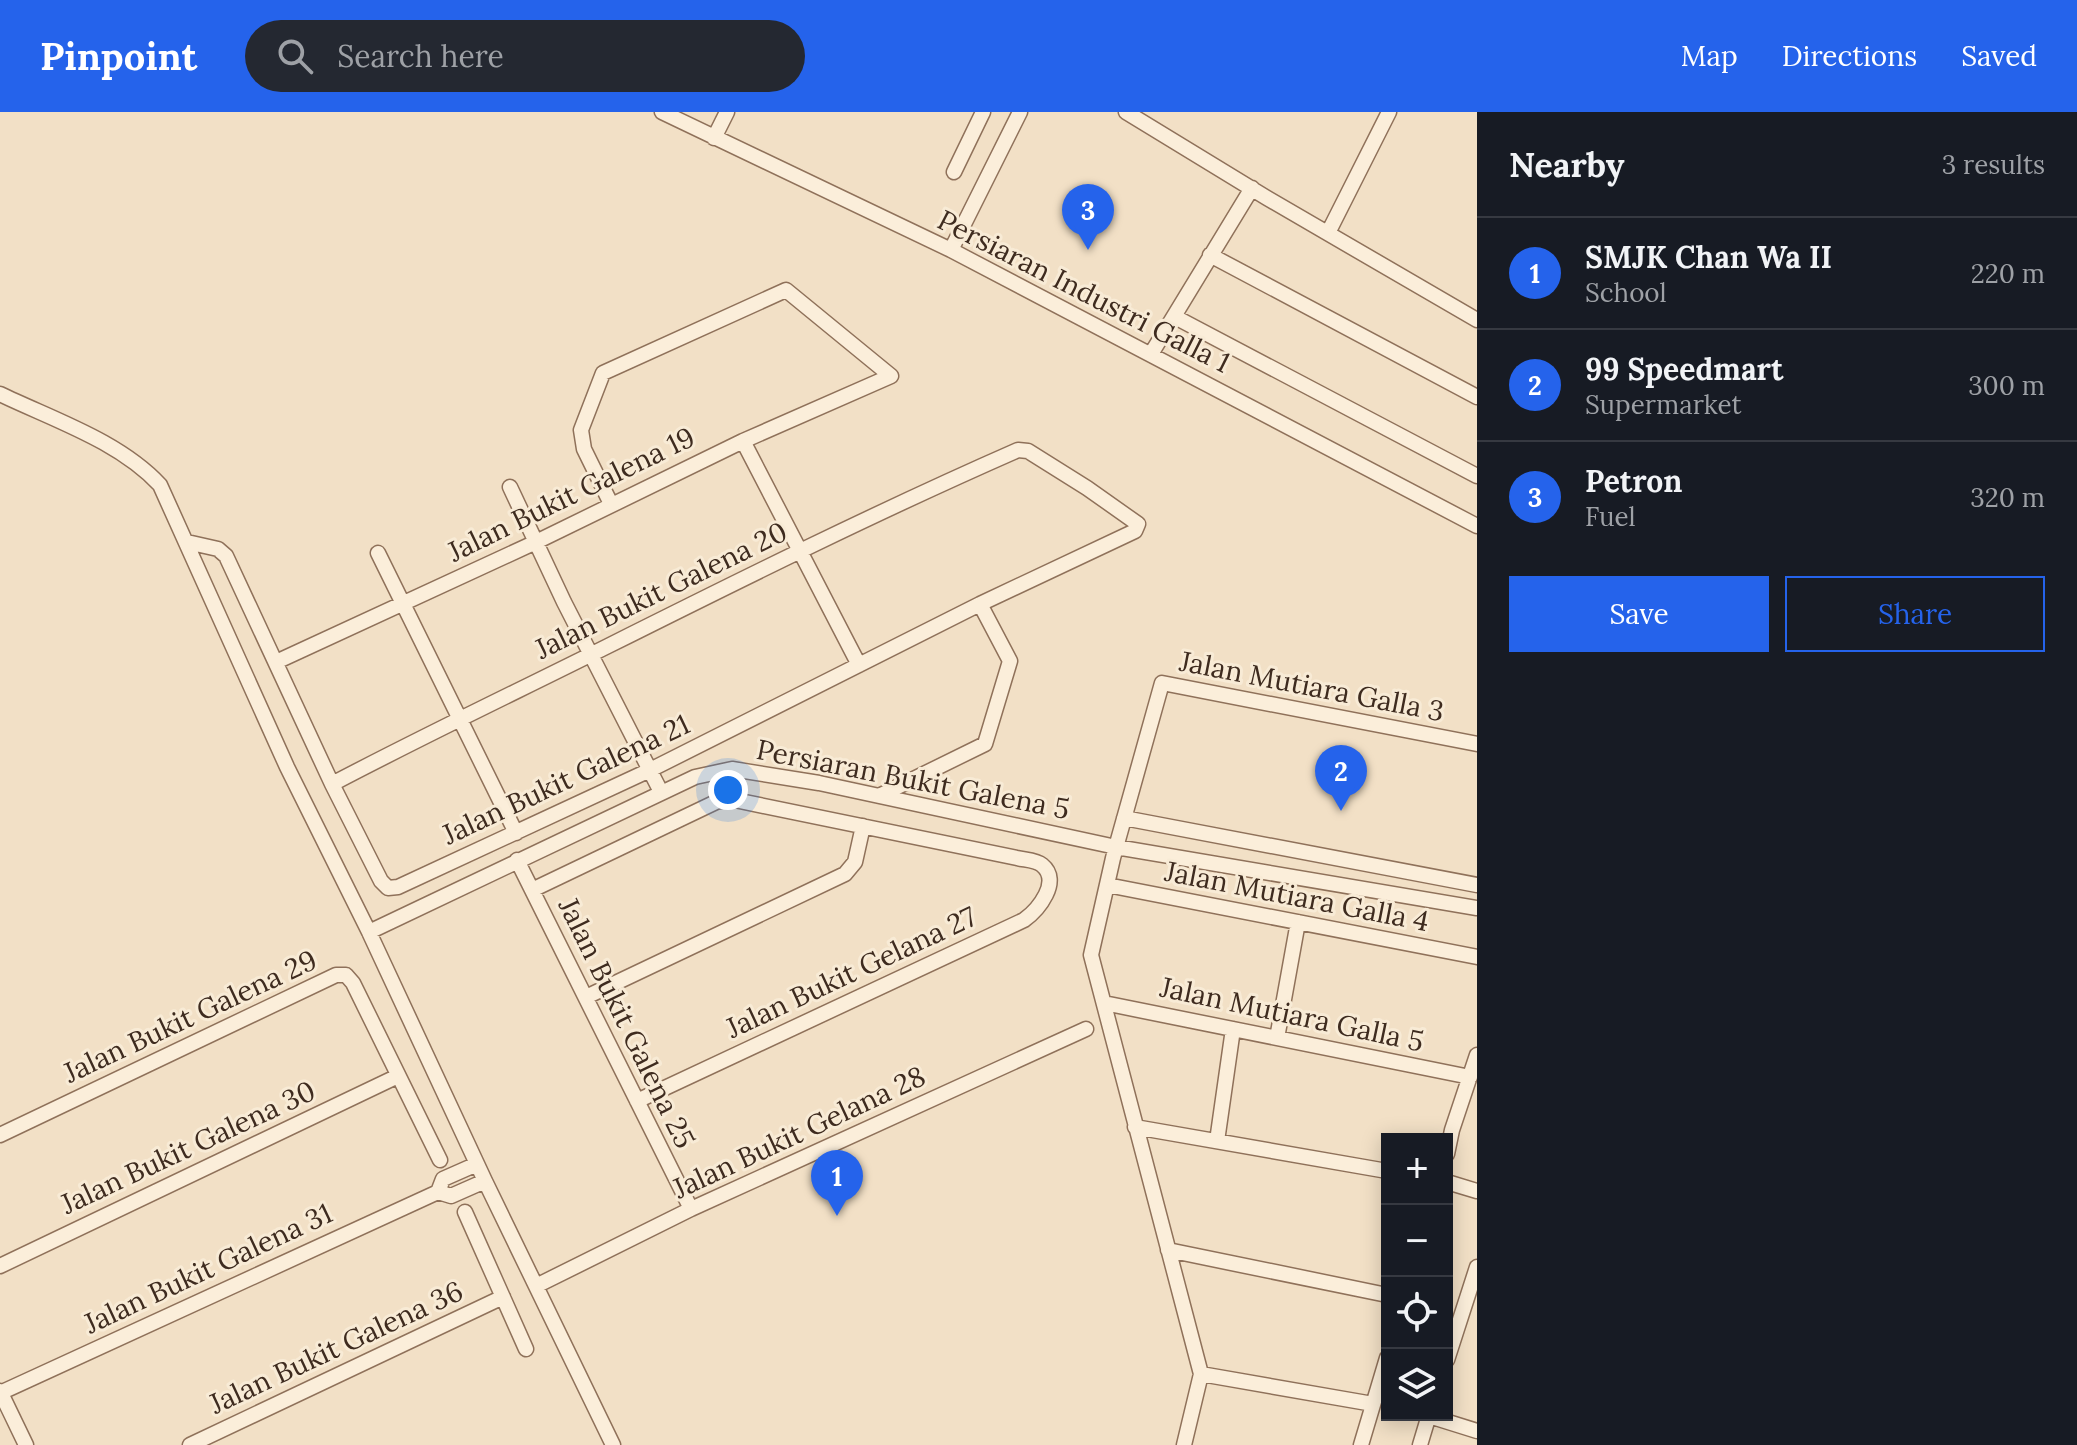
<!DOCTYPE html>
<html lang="en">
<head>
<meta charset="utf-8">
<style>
	body { margin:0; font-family:Lora,serif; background:#242831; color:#f1f3f6 }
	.controls { position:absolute; right:24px; bottom:24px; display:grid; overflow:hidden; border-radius:0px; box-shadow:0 4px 20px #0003 }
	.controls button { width:72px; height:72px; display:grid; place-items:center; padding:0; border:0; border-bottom:2px solid #363941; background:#171b24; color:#f1f3f6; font:40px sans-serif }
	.you { position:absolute; left:728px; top:678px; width:28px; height:28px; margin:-20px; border:6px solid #fff; border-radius:50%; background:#1a73e8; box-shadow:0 0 0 12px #1a73e833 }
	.badge { display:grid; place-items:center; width:52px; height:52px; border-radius:50%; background:#2563eb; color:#fff; font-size:26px; font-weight:700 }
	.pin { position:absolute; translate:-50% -66px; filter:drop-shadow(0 2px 4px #0008) }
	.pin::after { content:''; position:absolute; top:42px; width:28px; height:24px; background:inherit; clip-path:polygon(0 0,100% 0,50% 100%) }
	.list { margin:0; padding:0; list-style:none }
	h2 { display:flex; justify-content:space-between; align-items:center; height:104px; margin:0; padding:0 32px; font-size:34px }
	h2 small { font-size:26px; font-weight:400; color:#9ea1a6 }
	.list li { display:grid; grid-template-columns:52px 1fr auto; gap:24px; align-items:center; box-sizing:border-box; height:112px; padding:0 32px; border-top:2px solid #363941 }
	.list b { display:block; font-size:30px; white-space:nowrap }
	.list p { margin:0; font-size:26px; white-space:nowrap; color:#9ea1a6 }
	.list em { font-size:26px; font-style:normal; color:#9ea1a6 }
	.actions { display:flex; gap:16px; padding:24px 32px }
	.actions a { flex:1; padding:18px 0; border:2px solid #2563eb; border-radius:0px; text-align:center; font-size:28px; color:#2563eb }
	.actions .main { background:#2563eb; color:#fff }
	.icon { flex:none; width:44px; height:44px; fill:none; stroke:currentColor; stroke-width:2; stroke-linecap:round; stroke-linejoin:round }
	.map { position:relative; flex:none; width:1477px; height:1333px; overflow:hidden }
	header { display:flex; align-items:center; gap:48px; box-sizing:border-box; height:112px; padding:0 40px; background:#2563eb; color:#fff }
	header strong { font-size:38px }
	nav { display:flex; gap:44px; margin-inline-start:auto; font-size:28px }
	.search { width:560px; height:72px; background:#242831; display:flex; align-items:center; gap:20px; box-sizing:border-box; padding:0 28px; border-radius:44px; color:#9ea1a6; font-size:30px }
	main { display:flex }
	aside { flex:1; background:#171b24 }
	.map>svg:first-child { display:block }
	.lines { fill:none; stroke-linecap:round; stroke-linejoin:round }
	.minor-casing { stroke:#8f715a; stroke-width:17 }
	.minor { stroke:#fbeeda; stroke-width:14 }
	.labels { text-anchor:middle; stroke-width:6; stroke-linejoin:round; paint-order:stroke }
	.street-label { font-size:28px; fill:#3e2b1f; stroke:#f8ebd6 }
</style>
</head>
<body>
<header>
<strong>Pinpoint</strong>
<div class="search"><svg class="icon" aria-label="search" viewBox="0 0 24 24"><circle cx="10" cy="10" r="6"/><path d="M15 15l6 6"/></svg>Search here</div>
<nav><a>Map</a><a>Directions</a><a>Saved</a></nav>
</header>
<main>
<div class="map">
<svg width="1477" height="1333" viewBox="0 0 1477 1333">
	<rect width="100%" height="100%" fill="#f2e0c6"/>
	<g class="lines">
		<g class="minor-casing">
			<path id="minor" d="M662,0L951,138L1477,414
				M1126,0L1267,86L1477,208
				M714,26L727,0
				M954,60L983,0
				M1328,121L1389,0
				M951,138L1020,0
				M1210,143L1477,285
				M1175,205L1477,364
				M1151,242L1252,76
				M0,282C54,308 119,329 160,373L287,655L369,820L485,1069L613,1333
				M743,329L859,553
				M510,375L564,490L661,680
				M187,430L218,437L226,444L332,672L381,769L388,776L398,775L650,658L980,492L1135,419L1138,412L1087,376L1028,339L1018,338C879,399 744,466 608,534C516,580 423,624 332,672
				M378,441L516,721
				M276,550L536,430L743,329L891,264L786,178L603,261L581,318L584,337L611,392
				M879,684L985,632L1010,549L980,492
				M1124,706L1477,773
				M517,748L691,1097
				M1107,773L1477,845
				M532,778L716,690L730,687L1017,746C1025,748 1036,748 1042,753C1062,769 1038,798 1024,808L637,989
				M369,820L695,665L732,657L819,671L1116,735L1477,796
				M586,885L845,762L855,750L863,714
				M1104,891L1470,965
				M1277,926L1298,810
				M1135,1015L1387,1059
				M0,1023L336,863H346L353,871L440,1048
				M1217,1029L1233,917
				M1447,1042L1452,1018L1477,943
				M1447,1070L1477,1079
				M438,1080L451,1084L485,1069
				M465,1100L526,1237
				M1168,1138L1387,1183
				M0,1154L398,964
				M536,1174L691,1097L1086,917
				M1447,1248L1477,1155
				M1201,1262L1373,1292
				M0,1279L26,1333
				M0,1281L438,1080L443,1067L477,1052
				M1429,1304L1477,1319
				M190,1333L503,1185
				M1184,1333L1201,1262L1091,843L1113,746L1162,571L1477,632
				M1361,1333L1387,1246
				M1420,1333L1429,1303"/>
		</g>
		<use href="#minor" class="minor"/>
	</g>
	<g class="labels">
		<g class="street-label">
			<text transform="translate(1084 179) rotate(27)" y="10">Persiaran Industri Galla 1</text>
			<text transform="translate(571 382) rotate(-26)" y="10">Jalan Bukit Galena 19</text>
			<text transform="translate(661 478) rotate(-26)" y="10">Jalan Bukit Galena 20</text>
			<text transform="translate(1312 574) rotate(11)" y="10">Jalan Mutiara Galla 3</text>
			<text transform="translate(566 667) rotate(-25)" y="10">Jalan Bukit Galena 21</text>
			<text transform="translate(913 667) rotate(11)" y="10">Persiaran Bukit Galena 5</text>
			<text transform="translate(1297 784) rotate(11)" y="10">Jalan Mutiara Galla 4</text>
			<text transform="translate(851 860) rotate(-25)" y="10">Jalan Bukit Gelana 27</text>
			<text transform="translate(1292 902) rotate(12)" y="10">Jalan Mutiara Galla 5</text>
			<text transform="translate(190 904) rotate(-25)" y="10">Jalan Bukit Galena 29</text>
			<text transform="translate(627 911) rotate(64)" y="10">Jalan Bukit Galena 25</text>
			<text transform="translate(799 1020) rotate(-25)" y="10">Jalan Bukit Gelana 28</text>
			<text transform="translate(188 1035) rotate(-25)" y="10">Jalan Bukit Galena 30</text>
			<text transform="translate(208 1156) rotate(-25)" y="10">Jalan Bukit Galena 31</text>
			<text transform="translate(336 1235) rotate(-25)" y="10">Jalan Bukit Galena 36</text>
		</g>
	</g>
</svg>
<div class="controls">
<button>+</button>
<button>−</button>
<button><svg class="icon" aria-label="locate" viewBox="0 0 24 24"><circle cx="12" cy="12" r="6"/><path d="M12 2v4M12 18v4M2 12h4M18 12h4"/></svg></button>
<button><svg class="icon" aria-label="layers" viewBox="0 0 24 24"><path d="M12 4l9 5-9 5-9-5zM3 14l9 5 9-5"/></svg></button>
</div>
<div class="you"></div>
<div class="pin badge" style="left:837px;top:1104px">1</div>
<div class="pin badge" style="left:1341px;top:699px">2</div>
<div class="pin badge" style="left:1088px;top:138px">3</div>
</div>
<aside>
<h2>Nearby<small>3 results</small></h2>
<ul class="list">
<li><span class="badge">1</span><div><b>SMJK Chan Wa II</b><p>School</p></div><em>220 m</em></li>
<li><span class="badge">2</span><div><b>99 Speedmart</b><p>Supermarket</p></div><em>300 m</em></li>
<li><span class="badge">3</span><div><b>Petron</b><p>Fuel</p></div><em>320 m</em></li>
</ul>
<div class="actions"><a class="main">Save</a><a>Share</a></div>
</aside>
</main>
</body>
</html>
